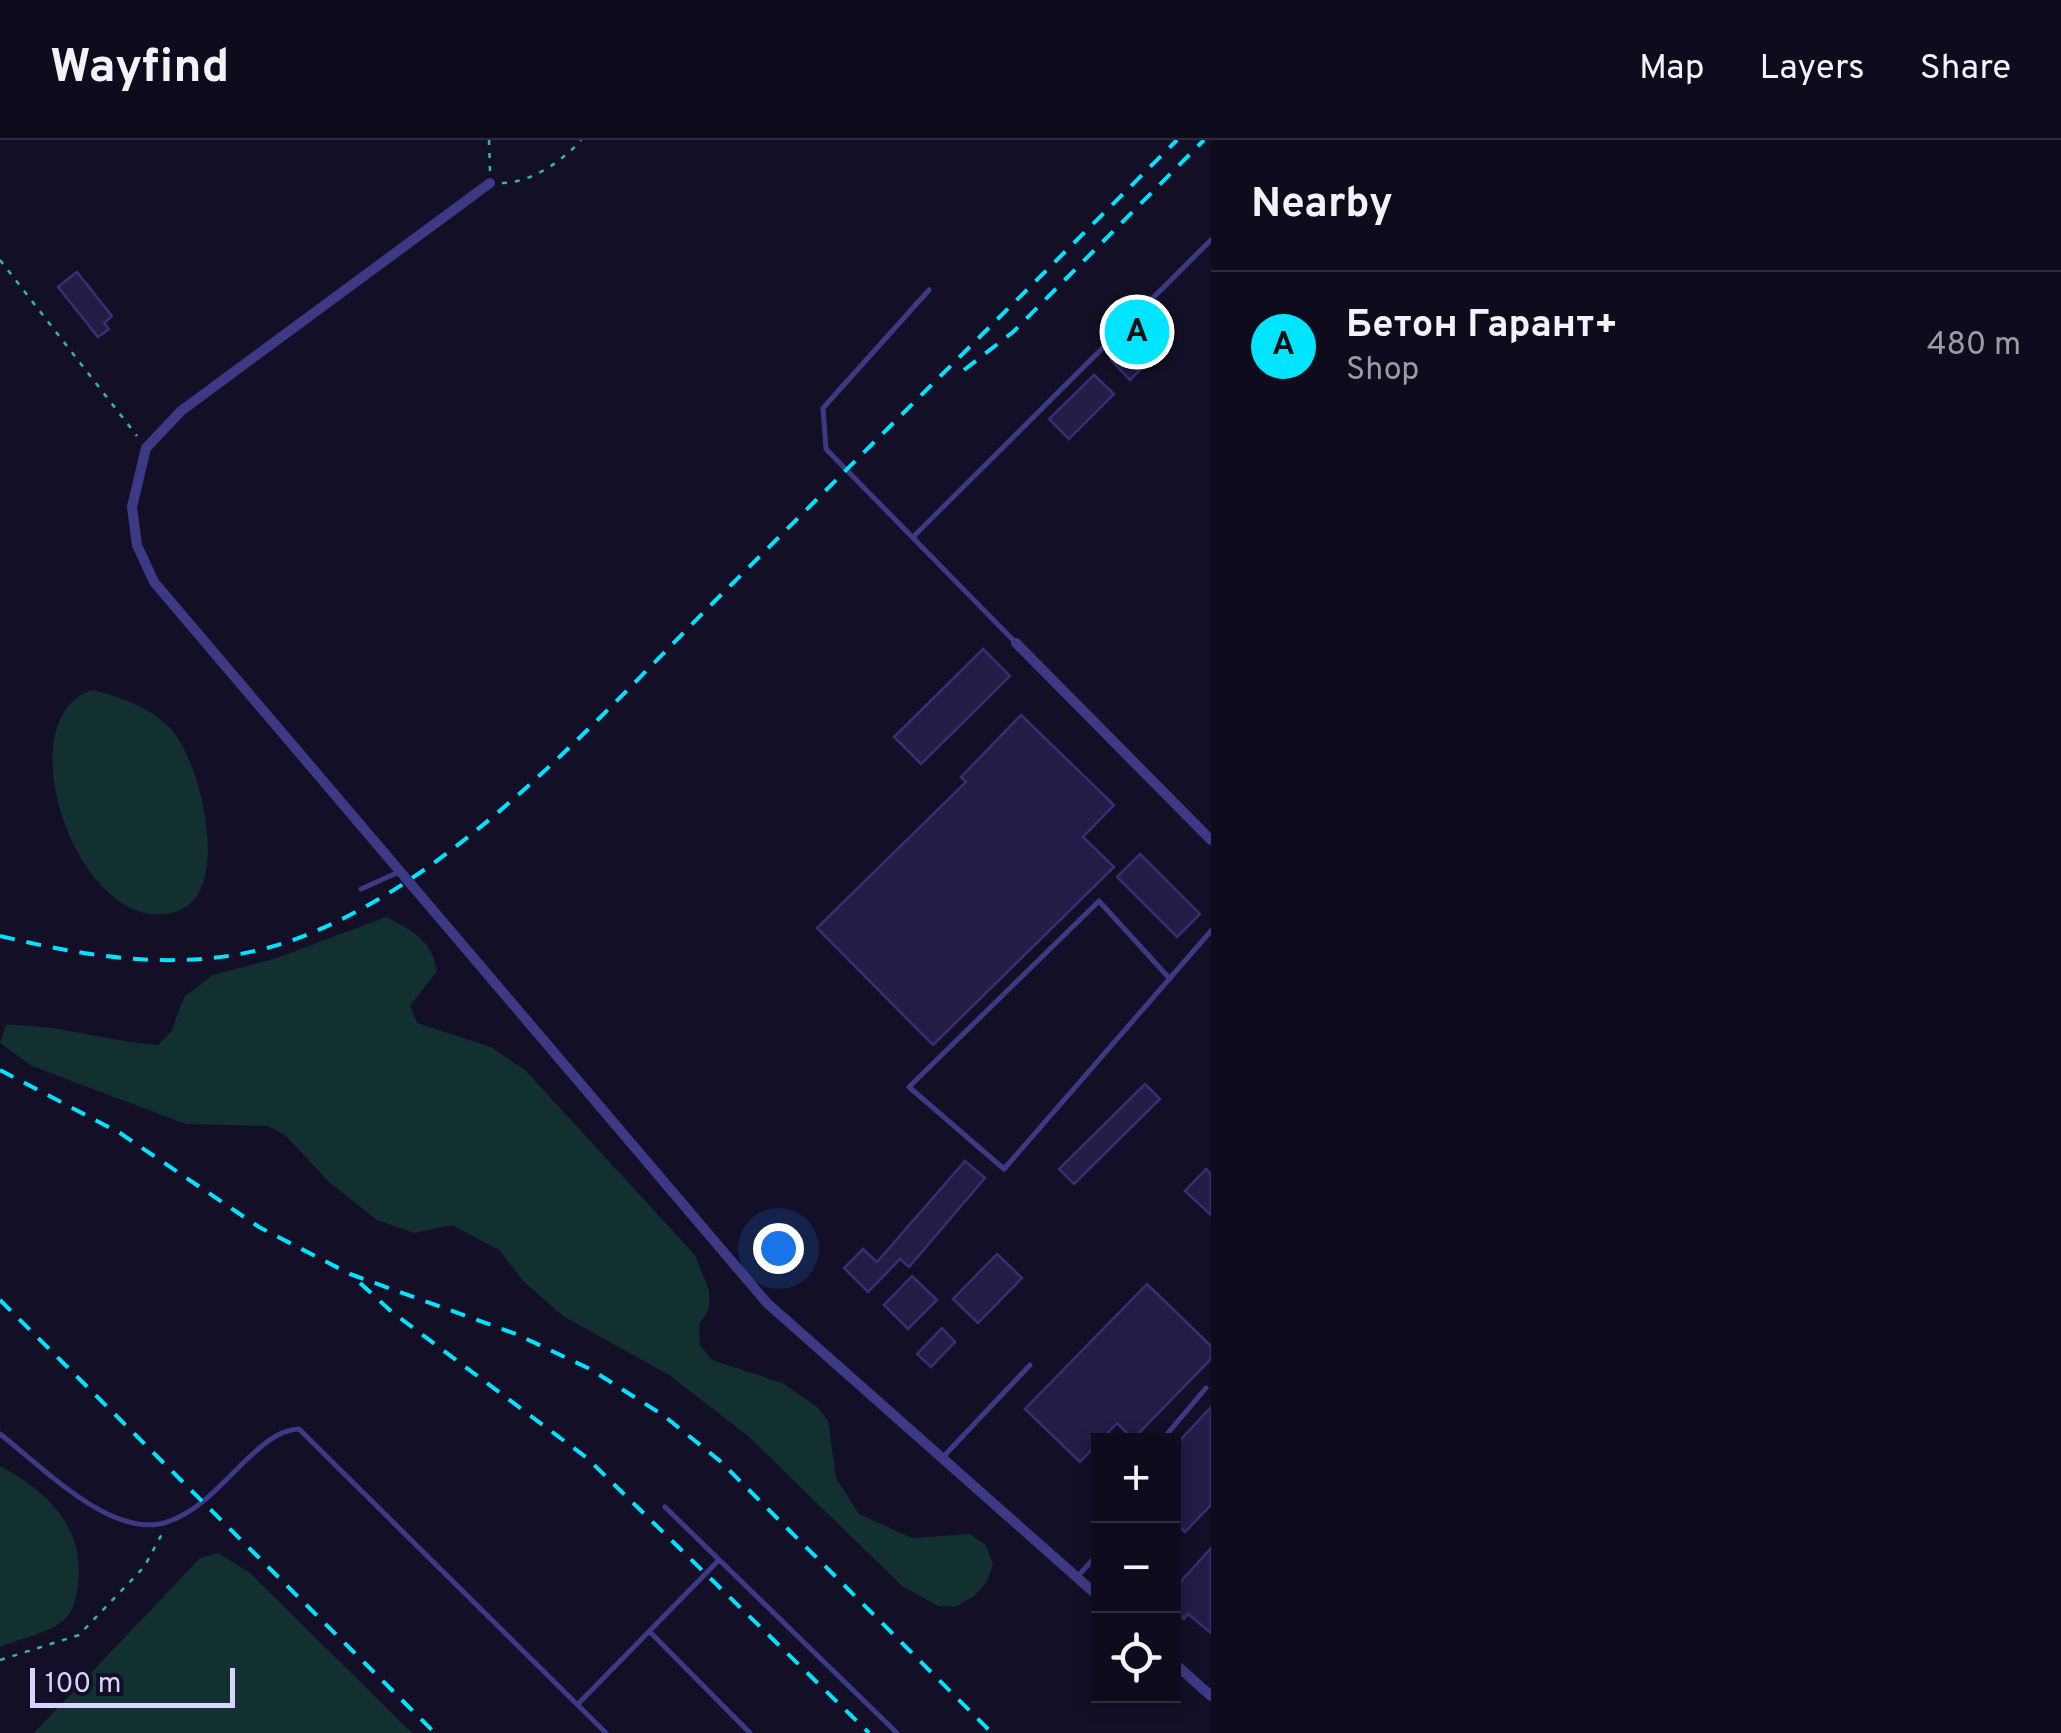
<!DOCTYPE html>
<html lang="en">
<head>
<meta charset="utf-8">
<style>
	body { margin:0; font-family:Overpass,sans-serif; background:#1c1929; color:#f1f3f6 }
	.controls { position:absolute; right:30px; bottom:30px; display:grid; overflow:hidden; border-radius:0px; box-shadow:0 5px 15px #0003 }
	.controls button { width:90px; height:90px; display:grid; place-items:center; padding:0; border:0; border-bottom:2px solid #2e2b3b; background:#0e0b1c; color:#f1f3f6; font:50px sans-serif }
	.scale { position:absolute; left:30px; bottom:25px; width:205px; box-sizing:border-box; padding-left:10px; border:5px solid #d9d4ff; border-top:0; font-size:28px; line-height:35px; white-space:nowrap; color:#d9d4ff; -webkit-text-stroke:8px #130f26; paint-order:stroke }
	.you { position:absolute; left:778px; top:1108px; width:35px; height:35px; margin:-25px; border:8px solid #fff; border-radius:50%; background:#1a73e8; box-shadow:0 0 0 15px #1a73e833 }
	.badge { display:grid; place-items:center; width:65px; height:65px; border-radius:50%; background:#00e5ff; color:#111; font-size:32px; font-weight:700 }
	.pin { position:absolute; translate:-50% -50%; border:5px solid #fff; box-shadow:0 2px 10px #0006 }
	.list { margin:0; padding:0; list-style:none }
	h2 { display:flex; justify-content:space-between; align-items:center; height:130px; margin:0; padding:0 40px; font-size:42px }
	h2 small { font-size:32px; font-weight:400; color:#9b9ba3 }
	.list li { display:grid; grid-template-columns:65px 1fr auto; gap:30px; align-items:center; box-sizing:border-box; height:150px; padding:0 40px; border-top:2px solid #2e2b3b }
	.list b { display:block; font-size:38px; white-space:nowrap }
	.list p { margin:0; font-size:32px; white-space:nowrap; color:#9b9ba3 }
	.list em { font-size:32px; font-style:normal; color:#9b9ba3 }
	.icon { flex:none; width:55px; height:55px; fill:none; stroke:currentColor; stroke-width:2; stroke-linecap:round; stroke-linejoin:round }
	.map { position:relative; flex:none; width:1211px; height:1593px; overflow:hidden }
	header { display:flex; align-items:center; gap:60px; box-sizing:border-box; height:140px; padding:0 50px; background:#0e0b1c; border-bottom:2px solid #2e2b3b }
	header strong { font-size:48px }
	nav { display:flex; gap:55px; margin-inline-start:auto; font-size:35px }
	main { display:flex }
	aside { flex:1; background:#0e0b1c }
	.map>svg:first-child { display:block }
	.green { fill:#12302f }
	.building { fill:#241b47; stroke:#3b2d73; stroke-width:2.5 }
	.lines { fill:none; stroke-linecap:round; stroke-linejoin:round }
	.path { stroke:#2fb8b0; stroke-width:2.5; stroke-dasharray:5 8; stroke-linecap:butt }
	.service { stroke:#3d3a85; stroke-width:5 }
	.minor { stroke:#3d3a85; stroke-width:10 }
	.rail { stroke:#00e5ff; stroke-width:4; stroke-dasharray:15 12; stroke-linecap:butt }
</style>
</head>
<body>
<header>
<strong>Wayfind</strong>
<nav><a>Map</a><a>Layers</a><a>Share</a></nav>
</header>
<main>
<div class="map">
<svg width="1211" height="1593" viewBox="0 0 1211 1593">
	<rect width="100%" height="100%" fill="#130f26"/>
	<path class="green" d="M93,550C121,558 145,565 167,585C200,614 233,749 180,770C83,809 0,578 93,550Z
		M386,777C413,791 431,799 437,831L410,866L417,883L491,907L525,930L695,1115L709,1150V1169L699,1185L700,1205L712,1220L782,1243L816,1266L828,1280L836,1338L859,1374L912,1398L970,1394L986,1405L993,1424L987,1442L974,1456L957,1466H938L902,1446L748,1296L669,1235L563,1176L524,1142L499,1110L452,1085L414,1093L377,1080L329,1042L285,995L268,986L186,984L32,926L0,903L6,885C56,884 107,901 158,905L171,892L184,857L213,835L277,818Z
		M0,1326C46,1350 86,1388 78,1445C76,1457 74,1471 64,1480C49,1493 19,1499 0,1507Z
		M218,1413L250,1433L412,1593H34L200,1418Z"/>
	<path class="building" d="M77,132L112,176L104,183L109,189L98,197L58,147Z
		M1144,187L1164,206L1130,240L1111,220Z
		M1094,235L1114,254L1069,299L1049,279Z
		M983,509L1010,536L921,624L894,597Z
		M1021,575L1114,665L1083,697L1114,727L933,905L817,788L966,642L961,637Z
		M1140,714L1200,774L1177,797L1117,737Z
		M1145,944L1160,959L1074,1044L1059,1029Z
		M965,1021L985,1038L909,1127L900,1119L868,1152L844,1128L863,1109L877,1122Z
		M1206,1029L1211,1034V1075L1185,1051Z
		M997,1114L1022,1138L978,1183L953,1159Z
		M912,1136L937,1160L908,1189L884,1165Z
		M1147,1144L1211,1206V1219L1133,1299L1117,1283L1080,1322L1025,1269Z
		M942,1188L955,1202L931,1227L917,1214Z
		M1211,1267V1365L1185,1392L1174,1381V1307Z
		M1211,1408V1493L1188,1474L1184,1479L1174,1470V1449Z"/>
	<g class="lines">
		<path class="path" d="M489,0L490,31
			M502,43C530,43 563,21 581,0
			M0,120L137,296
			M0,1520L79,1495L144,1427L163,1392"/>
		<path class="service" d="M929,150L823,268L826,309L1016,503
			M913,397L1211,100
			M361,749L399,732
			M1170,839L1099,761L909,947L1004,1029L1211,791
			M0,1294C42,1326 114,1403 170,1381C199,1370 220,1346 242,1324C258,1309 276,1290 299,1289L606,1593
			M1162,1300L1206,1248
			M943,1317L1030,1225
			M665,1367L897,1593
			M1077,1437L1098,1414
			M650,1492L750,1593
			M578,1564L719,1420"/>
		<path class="minor" d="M490,43L181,271L146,308L132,367L137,405L154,442L767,1163L1098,1456
			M1016,503L1211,700
			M1174,1523L1211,1556"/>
		<path class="rail" d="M964,230L1013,192L1204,0
			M0,796C97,819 193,834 290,801C459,742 608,566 733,443C881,295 1029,148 1177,0
			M0,930L120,993L259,1087L350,1134L516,1194L590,1229L663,1275L720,1321L992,1593
			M360,1143L392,1172L587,1318L869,1593
			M0,1160L435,1593"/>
	</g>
</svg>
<div class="controls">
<button>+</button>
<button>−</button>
<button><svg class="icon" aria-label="locate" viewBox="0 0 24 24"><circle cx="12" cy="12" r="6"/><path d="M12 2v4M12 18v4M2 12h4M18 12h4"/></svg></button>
</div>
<div class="scale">100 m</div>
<div class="you"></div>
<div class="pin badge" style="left:1137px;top:192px">A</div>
</div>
<aside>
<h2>Nearby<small></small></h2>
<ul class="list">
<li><span class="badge">A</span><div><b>Бетон Гарант+</b><p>Shop</p></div><em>480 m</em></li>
</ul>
</aside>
</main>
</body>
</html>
